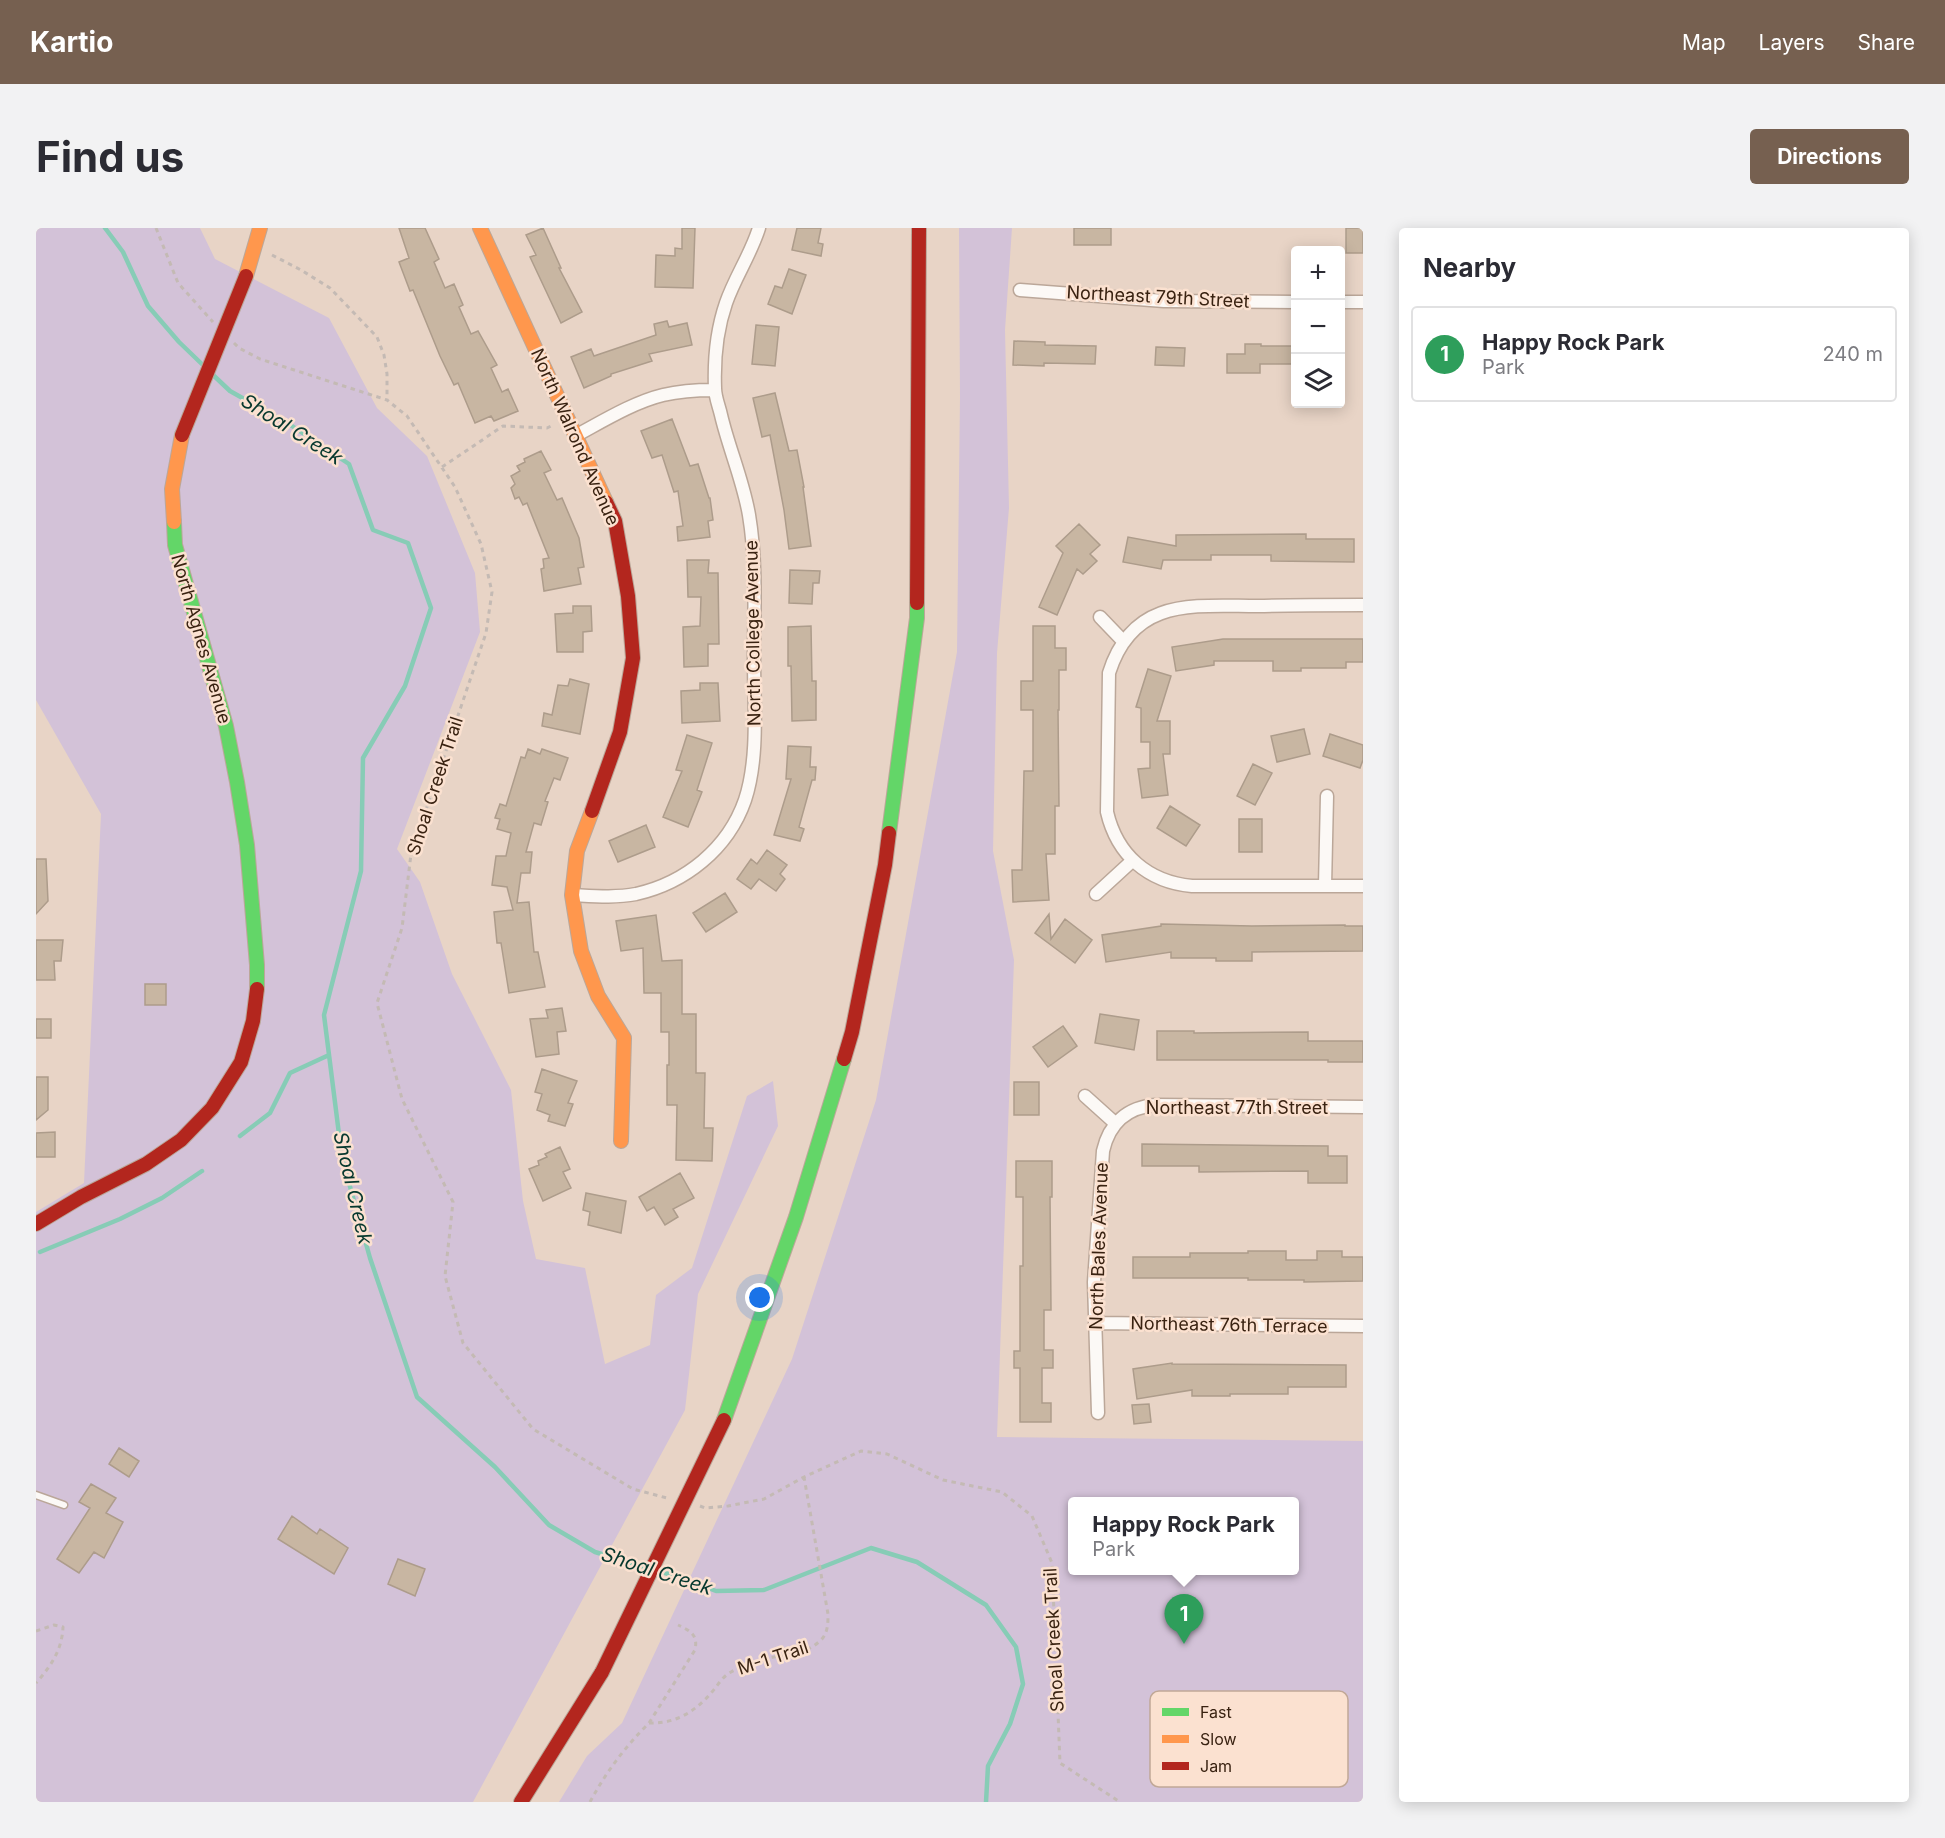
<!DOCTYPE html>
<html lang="en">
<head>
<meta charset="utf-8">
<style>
	body { margin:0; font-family:Inter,sans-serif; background:#f2f2f3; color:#2b2b33 }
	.controls { position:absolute; right:18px; top:18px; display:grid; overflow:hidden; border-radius:6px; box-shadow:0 3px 15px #0003 }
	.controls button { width:54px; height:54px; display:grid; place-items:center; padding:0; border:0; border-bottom:2px solid #e1e1e2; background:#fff; color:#2b2b33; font:30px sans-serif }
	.you { position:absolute; left:724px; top:1070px; width:21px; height:21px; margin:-15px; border:4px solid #fff; border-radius:50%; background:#1a73e8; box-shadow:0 0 0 9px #1a73e833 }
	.badge { display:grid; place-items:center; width:39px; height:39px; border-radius:50%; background:#766050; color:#fff; font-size:20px; font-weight:700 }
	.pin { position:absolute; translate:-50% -50px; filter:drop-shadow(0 2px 3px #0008) }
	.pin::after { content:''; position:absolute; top:32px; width:21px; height:18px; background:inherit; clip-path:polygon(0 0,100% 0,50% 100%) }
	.popup { position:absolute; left:1032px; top:1269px; width:231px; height:78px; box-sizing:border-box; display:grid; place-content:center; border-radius:6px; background:#fff; filter:drop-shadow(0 2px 4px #0005); font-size:20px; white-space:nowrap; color:#7c7c81 }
	.popup b { font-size:22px; color:#2b2b33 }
	.popup::after { content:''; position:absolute; left:50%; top:100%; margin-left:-12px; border:12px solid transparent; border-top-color:#fff }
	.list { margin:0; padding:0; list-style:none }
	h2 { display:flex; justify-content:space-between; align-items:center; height:78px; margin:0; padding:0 24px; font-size:26px }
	h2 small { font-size:20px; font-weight:400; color:#7c7c81 }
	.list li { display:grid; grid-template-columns:39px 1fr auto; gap:18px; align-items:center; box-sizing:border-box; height:96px; margin:0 12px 12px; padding:0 12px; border:2px solid #e1e1e2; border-radius:6px }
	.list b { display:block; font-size:22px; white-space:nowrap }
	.list p { margin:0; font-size:20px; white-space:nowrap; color:#7c7c81 }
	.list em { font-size:20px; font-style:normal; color:#7c7c81 }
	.icon { flex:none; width:33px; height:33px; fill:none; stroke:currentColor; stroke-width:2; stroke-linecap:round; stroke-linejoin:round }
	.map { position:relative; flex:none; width:1327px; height:1574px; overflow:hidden; border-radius:6px }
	header { display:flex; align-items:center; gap:36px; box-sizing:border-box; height:84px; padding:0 30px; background:#766050; color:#fff }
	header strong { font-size:28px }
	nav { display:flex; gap:33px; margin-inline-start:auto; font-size:21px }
	.intro { display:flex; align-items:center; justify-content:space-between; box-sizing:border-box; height:144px; padding:0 36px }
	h1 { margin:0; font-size:42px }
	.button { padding:15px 27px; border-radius:6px; background:#766050; color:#fff; font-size:21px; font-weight:700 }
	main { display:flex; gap:36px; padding:0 36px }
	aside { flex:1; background:#fff; border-radius:6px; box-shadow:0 3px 15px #0003 }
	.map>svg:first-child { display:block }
	.green { fill:#d3c2d8; fill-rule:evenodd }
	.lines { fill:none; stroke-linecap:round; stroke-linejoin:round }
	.stream { stroke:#87ccb6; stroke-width:4.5 }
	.building { fill:#c8b6a2; stroke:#ad9c8b; stroke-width:1.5 }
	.lane-casing { stroke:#bba799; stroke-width:9 }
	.street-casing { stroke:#bba799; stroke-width:15 }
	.fast-casing { stroke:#bba799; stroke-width:16 }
	.slow-casing { stroke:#bba799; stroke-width:16 }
	.jam-casing { stroke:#bba799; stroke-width:16 }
	.path { stroke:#c4bab4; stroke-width:3; stroke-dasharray:4.5 4.5; stroke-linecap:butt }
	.lane { stroke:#fcf9f6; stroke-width:6 }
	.street { stroke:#fcf9f6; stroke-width:12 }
	.fast { stroke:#63d668; stroke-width:14 }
	.slow { stroke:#ff974d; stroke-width:14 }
	.jam { stroke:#b3261e; stroke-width:14 }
	.jam-bridge-casing { stroke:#bba799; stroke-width:16; stroke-linecap:butt }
	.jam-bridge { stroke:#b3261e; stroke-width:14 }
	.labels { text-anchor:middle; stroke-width:5; stroke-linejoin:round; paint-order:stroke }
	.street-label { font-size:18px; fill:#392211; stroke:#fbe1d0 }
	.water-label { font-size:20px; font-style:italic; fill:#06382e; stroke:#fbe1d0 }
	.key { fill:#fbe1d0; stroke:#c1a897; stroke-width:1.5 }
	.key-label { font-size:16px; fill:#392211 }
</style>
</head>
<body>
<header>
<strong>Kartio</strong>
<nav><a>Map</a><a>Layers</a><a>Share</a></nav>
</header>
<div class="intro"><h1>Find us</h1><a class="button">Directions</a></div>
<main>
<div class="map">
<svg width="1327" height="1574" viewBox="0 0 1327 1574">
	<rect width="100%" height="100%" fill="#e8d4c6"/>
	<path class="green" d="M0,0H164L179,31L293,90L341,180L391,228L439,345L444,404L361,621L384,654L416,746L475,862L487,973L500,1031L549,1040L569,1136L614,1117L620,1067L656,1040L711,868L737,853L742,898L662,1066L649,1182L437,1574H0V984L48,955L65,586L0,472Z
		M923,0H976L969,102L973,280L961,425L957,623L978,732L961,1209L1327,1213V1574H523L551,1528L586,1495L756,1131L840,872L921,424L924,169ZM1037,1274H1259V1342H1037Z"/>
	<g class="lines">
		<path class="stream" d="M69,0L87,24L112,78L143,114L170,140
			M176,146L194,163L256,198L313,236L337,302L372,315L395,380L369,458L327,530L325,643L288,787L306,930L334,1030L381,1169L459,1239L513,1297L559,1324L612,1340
			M204,908L234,885L254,845L293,827
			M4,1024L84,991L126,970L166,943
			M620,1342L654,1353L680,1363L728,1362L835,1320L881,1334L950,1377L980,1419L987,1456L974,1496L952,1538L950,1574"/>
	</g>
	<path class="building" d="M363,0H389L403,31L398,34L409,60L418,56L427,77L423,79L435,106L442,103L461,137L455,140L466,164L472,161L482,183L458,193L455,188L439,195L422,155L418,157L404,128L377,62L374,63L363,34L373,30Z
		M507,0L525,40H523L546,84L525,95L494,29L500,27L490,7Z
		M646,0H659L657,60L619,59L620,27L639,28V20L646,21Z
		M761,0H785L782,15L787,16L785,28L756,22Z
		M1038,0H1075V17H1038Z
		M1310,0H1327V25H1310Z
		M753,41L770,47L756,86L732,76L739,58L746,60Z
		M631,93L633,99L651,95L656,117L613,126L616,133L575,146V148L548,160L535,129L555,121L558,128L620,107L618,96Z
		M720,97L743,99L739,138L716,136Z
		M978,113L1009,114V117L1060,118L1059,136L1008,135V138L977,137Z
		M1209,116H1225V118H1260V136H1224V145H1191V126H1209Z
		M1120,119L1149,120L1148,138L1119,137Z
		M739,165L753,223L761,222L768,259H767L775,318L753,321L748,282L734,207L726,209L717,170Z
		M636,191L654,238L662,236L673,270H674L677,292L672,293L674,309L642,313L641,299L647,298L642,263L638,264L626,227L616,230L605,203Z
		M505,223L515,242L508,245L521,272L526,270L543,310L548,339L542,340L545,356L508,363L505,341L508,340L507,331L513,330L491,275L487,277L483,269L479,271L475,260L479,256L475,248L484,243L481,238L489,234L488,231Z
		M1043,296L1064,317L1054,326L1061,333L1047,346L1041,341L1021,387L1003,379L1027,325L1020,318Z
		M1270,306V311H1318V334L1235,333V327H1175V332H1127L1125,341L1087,334L1092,309L1140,318V307Z
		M651,332H673L672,345H682L683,416H672V438L648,439L647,399L664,398L665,369H652Z
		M754,342L784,343L783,355H777L776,376L753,375Z
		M537,378H555L556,403L547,404V424H521L519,386L537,385Z
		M775,398L776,453H780V492L756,493L755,438H752V399Z
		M997,398H1019V420H1030V442H1023V482H1022L1023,578H1019V626H1010L1013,672L977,674L976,642H986L988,543H997V482H985V453H997Z
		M1187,411H1327V434H1310V440H1265V443H1237V433H1178V437L1140,443L1136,419Z
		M1112,441L1135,448L1121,493H1134V526H1127L1132,567L1106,570L1102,541L1114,540V514H1105V480L1100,479Z
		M534,451L553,456L544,506L506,498L508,485L516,487L522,457L532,458Z
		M664,455H682L684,493L646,495L645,463L664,462Z
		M1268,501L1274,526L1241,534L1235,508Z
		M1294,506L1327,517V532L1324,540L1287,528Z
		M651,507L676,515L661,562L666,564L652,599L627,589L646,543L640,542Z
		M752,518L775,519L774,539H780L779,552H776L763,599L768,601L764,613L738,607L755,551H750Z
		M492,521L504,526L506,521L532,530L524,552L518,550L509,573L512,574L505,597L498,595L490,624H496L494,645H485L481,675L493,674L498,724H502L509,759L473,765L465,715H461L458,684L477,682L471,659L456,657L460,628H470L475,605L461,601L464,591L459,590L464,576L470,578L485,529L489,530Z
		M1217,536L1236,545L1219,577L1201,568Z
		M1134,578L1164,597L1150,618L1121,600Z
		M1203,591H1226V624H1203Z
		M610,597L619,619L582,634L573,613Z
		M731,622L751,637L744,646L749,651L740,663L723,651L715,661L701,651L715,631L721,636Z
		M0,631H10L12,673L0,686Z
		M689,665L701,684L670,704L657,685Z
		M1013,686L1015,711L1029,691L1056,712L1039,735L999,705Z
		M620,687L626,733L646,732V786H660V845H669L668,900H677L676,933L640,932L641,877H631V837H633V804H625V765H608L607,720L585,723L580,693Z
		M1125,696L1216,698L1309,697V698H1327V723L1216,724V733H1180V730H1135V724L1070,734L1066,707L1125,698Z
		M0,712H27L25,733H18L19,752H0Z
		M109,756H130V777H109Z
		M526,780L530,803L521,804L523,826L500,829L494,791L512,790L510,782Z
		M1064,786L1103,792L1098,822L1059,815Z
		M0,791H15V810H0Z
		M1027,798L1041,818L1012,839L997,819Z
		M1121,803H1158V805L1272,804V813H1327V834H1292V832H1121Z
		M506,841L541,853L532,875L537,876L529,898L512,893L514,887L501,882L506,866L499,864Z
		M0,849H12V882L0,892Z
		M978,854H1003V887H978Z
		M19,904V929H0V905Z
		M1106,916L1292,918V928H1311V955H1272V943L1163,944V938H1106Z
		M524,919L534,941L527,944L535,960L507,973L493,941L503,937L502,933L511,929L509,926Z
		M980,933H1016V969H1014L1015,1082H1008V1122H1017V1140H1006V1175H1015V1194H984V1140H978V1123H984V1038H987V969H980Z
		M644,945L658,970L637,981L642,989L629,997L618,979L611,983L603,969Z
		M550,965L590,973L585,1005L552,997L554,984L547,982Z
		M1212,1023H1250V1032H1281V1023H1306V1029H1327V1053L1268,1054V1052H1212V1050H1097V1029H1154V1025H1212Z
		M1136,1135V1136L1310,1137V1159H1252V1166H1194V1168H1156V1162L1101,1171L1097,1141Z
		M1113,1176L1115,1194L1098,1196L1096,1177Z
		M83,1220L103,1233L93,1249L73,1236Z
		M55,1256L80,1270L70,1285L87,1294L68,1330L58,1324L43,1345L21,1331L54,1280L43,1274Z
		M256,1288L281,1306L284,1301L312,1320L298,1346L242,1311Z
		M362,1331L389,1341L379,1368L352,1356Z"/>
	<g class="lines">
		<g class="lane-casing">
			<path id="lane" d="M0,1267L28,1277"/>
		</g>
		<g class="street-casing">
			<path id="street" d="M984,62L1128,73L1260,74
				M1304,74H1327
				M541,207C567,193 598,174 627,167C644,163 661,162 678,162
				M1327,377C1292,377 1256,377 1221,378C1157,378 1097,369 1073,445L1071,584C1081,627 1112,654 1156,658H1327
				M1064,389L1088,414
				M1289,658L1291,568
				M1060,666L1096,633
				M536,667C557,668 579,670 600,666C649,655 692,621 709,572C723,530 718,476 718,432C718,384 721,335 713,287C707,252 693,221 685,187C683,178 679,169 679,160C678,133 681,101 690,75C699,49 715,26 723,0
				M1049,868L1079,895
				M1059,1095L1327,1098
				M1062,1185L1058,1054L1067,923C1073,896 1091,879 1120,877L1327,879"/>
		</g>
		<g class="fast-casing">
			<path id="fast" d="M138,294L139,317L190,498L201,554L211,617L221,737V761
				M853,605L881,390V375
				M688,1192L760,989L808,831"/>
		</g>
		<g class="slow-casing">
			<path id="slow" d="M444,0L570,274
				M210,48L224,0
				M138,294L136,261L146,207
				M556,583L541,623L536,667L545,723L562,768L588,810L585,913"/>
		</g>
		<g class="jam-casing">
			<path id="jam" d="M881,375L883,0
				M556,583L584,504L597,430L592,368L579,293L570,274
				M808,831L816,804L849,637L853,605
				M0,996L45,969L110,936L145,912L176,880L205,834L217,793L221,761
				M485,1574L566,1444"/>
		</g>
		<path class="path" d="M120,0L142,55L177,94
			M236,27L265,42L294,60L341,109L348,127L351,146V172
			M198,115L203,120L224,131L351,172L371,188L419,259L445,316L456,364L450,405L375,626L366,700L341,775L366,871L417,974L409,1048L427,1115L497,1201L597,1261L631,1270
			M406,239L467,198L511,200L517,197
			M664,1278L669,1280L692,1278L728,1271L768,1249L825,1223L851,1226L907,1252L966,1264L996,1288L1016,1335L1024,1535L1084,1574
			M0,1403L18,1397L27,1399C26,1422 15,1438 0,1455
			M613,1495L659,1422C662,1407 655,1403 642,1397
			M554,1574C570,1544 589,1519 613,1495C639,1496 659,1484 676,1464C682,1457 686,1449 695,1444C705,1438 718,1434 729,1431C748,1426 770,1427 785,1412C792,1405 792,1395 792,1386L768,1249"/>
		<use href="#lane" class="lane"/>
		<use href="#street" class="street"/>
		<use href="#fast" class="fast"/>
		<use href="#slow" class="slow"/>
		<use href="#jam" class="jam"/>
		<g class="jam-bridge-casing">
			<path id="jam-bridge" d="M146,207L210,48
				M566,1444L688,1192"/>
		</g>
		<use href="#jam-bridge" class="jam-bridge"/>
	</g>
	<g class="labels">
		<g class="street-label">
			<text transform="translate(1122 69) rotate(3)" y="6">Northeast 79th Street</text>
			<text transform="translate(539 209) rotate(66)" y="6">North Walrond Avenue</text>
			<text transform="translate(717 405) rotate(-91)" y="6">North College Avenue</text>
			<text transform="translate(165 411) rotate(74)" y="6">North Agnes Avenue</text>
			<text transform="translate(399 558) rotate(-72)" y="6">Shoal Creek Trail</text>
			<text x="1201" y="886">Northeast 77th Street</text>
			<text transform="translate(1063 1018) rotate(-88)" y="6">North Bales Avenue</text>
			<text transform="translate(1193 1097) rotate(1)" y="6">Northeast 76th Terrace</text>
			<text transform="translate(1018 1412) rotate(-93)" y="6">Shoal Creek Trail</text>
			<text transform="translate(737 1430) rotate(-18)" y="6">M-1 Trail</text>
		</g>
		<g class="water-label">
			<text transform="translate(256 201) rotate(32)" y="7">Shoal Creek</text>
			<text transform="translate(317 960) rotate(77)" y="7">Shoal Creek</text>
			<text transform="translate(621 1343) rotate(18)" y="7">Shoal Creek</text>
		</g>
	</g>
	<rect x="1114" y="1463" width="198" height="96" rx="9" class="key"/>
	<rect x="1126" y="1480" width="27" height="8" fill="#63d668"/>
	<rect x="1126" y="1507" width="27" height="8" fill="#ff974d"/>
	<rect x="1126" y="1534" width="27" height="8" fill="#b3261e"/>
	<g class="key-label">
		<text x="1164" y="1490">Fast</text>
		<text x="1164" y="1517">Slow</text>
		<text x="1164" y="1544">Jam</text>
	</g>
</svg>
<div class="controls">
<button>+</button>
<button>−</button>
<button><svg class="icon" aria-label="layers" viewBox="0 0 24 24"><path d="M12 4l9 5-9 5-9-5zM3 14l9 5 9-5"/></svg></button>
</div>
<div class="you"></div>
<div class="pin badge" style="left:1148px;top:1416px;background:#2e9e5b">1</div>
<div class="popup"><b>Happy Rock Park</b>Park</div>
</div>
<aside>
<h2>Nearby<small></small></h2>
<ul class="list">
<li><span class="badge" style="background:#2e9e5b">1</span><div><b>Happy Rock Park</b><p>Park</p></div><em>240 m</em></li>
</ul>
</aside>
</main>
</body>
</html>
